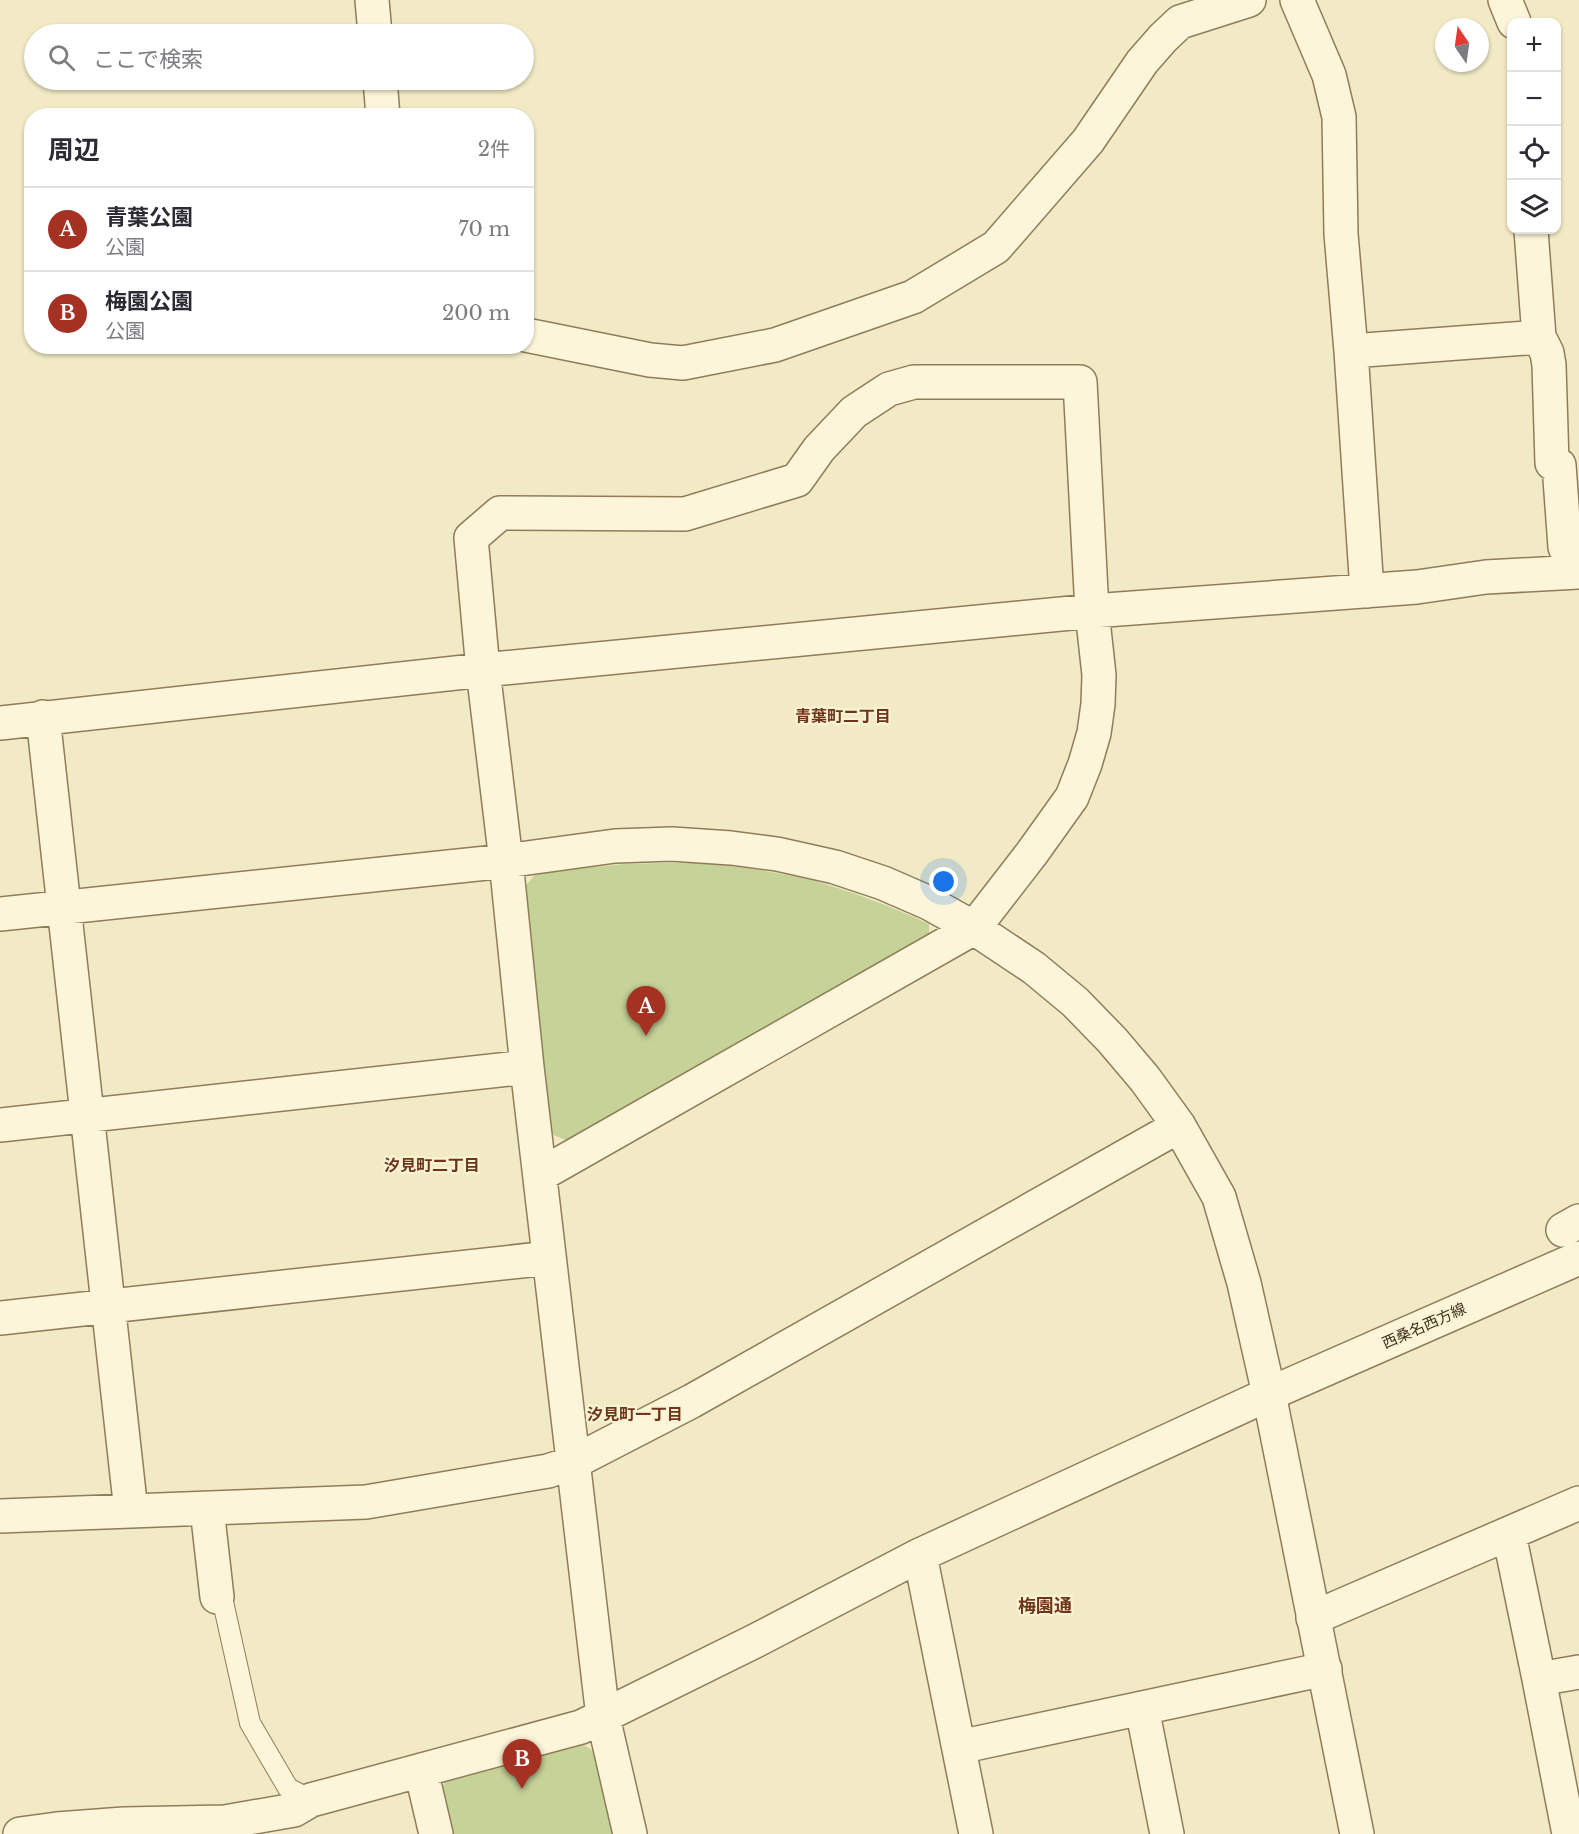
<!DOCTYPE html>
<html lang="ja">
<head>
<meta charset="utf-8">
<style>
	body { margin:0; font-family:"Libre Baskerville","Noto Sans JP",serif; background:#f7f7f7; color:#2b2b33 }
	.controls { position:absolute; right:18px; top:18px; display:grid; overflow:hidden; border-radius:12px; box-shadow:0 2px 4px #0004 }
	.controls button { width:54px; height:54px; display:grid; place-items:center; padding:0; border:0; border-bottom:2px solid #e1e1e2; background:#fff; color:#2b2b33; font:30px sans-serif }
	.compass { position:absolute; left:1435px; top:18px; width:54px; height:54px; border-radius:50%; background:#fff; box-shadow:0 2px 4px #0004; rotate:347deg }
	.you { position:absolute; left:944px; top:882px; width:21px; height:21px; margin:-15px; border:4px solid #fff; border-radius:50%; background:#1a73e8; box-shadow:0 0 0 9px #1a73e833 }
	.badge { display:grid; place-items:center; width:39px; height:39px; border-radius:50%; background:#a53123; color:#fff; font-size:20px; font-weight:700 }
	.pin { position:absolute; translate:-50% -50px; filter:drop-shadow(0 2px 3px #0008) }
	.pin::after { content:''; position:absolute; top:32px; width:21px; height:18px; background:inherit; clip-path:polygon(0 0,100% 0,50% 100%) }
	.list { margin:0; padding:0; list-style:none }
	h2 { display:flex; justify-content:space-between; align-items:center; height:78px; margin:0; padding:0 24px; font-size:26px }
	h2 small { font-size:20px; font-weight:400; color:#7c7c81 }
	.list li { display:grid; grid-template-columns:39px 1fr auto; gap:18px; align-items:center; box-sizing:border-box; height:84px; padding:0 24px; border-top:2px solid #e1e1e2 }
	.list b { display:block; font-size:22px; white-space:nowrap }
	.list p { margin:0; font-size:20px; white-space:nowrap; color:#7c7c81 }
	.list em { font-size:20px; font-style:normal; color:#7c7c81 }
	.icon { flex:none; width:33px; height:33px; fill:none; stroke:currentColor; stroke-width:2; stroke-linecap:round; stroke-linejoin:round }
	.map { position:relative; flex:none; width:1579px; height:1834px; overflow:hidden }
	.search { position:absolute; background:#fff; box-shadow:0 2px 4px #0004; left:24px; top:24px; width:510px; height:66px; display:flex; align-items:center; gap:15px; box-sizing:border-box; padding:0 21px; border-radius:33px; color:#7c7c81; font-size:22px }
	.panel { position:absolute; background:#fff; box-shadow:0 2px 4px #0004; left:24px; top:108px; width:510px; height:246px; border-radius:24px }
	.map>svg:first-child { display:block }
	.green { fill:#c5d298 }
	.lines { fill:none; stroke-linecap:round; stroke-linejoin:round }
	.service-casing { stroke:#907c59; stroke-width:22 }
	.minor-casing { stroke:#907c59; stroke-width:36 }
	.tertiary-casing { stroke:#907c59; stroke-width:36 }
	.service { stroke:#fcf5da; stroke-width:20 }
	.minor { stroke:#fcf5da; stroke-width:33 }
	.tertiary { stroke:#fcf5da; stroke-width:33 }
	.labels { text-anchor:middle; stroke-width:4.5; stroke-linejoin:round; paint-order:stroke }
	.street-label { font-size:15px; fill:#3f311e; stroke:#f9f3d6 }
	.neighbourhood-label { font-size:16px; font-weight:bold; fill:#6f3519; stroke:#f9f3d6 }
	.quarter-label { font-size:18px; font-weight:bold; fill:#6f3519; stroke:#f9f3d6 }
</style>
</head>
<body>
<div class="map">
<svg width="1579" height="1834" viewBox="0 0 1579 1834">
	<rect width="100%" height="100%" fill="#f2eac5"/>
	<path class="green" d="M698,862C735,866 771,871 807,879C849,890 890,906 929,924V939L566,1140L551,1134L525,887L536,873L625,864Z
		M584,1745L596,1753L614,1834H446L437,1795L445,1782Z"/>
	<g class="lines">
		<g class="service-casing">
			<path id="service" d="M217,1597L223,1602L250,1723L288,1788L311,1800"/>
		</g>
		<g class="minor-casing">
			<path id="minor" d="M372,0L375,34
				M1297,0L1329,75L1339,117L1341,234L1351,351L1539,337
				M1505,0L1514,22
				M380,80L383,116
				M1531,230L1539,337L1547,353L1549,365L1552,463L1559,465L1565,547L1572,561L1579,566
				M526,335L650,360L683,363L775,345L913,297L996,247L1088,141L1142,62L1163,38L1180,22L1249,0
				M1351,351L1367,591
				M43,717L131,1511
				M0,723L483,670L1092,611L1417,587L1486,577L1579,572
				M0,914L506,861L615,846L672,844L731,848L777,854L835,867L883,883L929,903L974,928L1034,968L1075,1002L1112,1040L1145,1079L1179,1126L1219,1197L1244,1283L1269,1394L920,1555L755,1641L581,1727L311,1800L294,1810L225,1822L124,1824L57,1829L20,1834
				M0,1125L527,1067
				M540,1175L974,928L1032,853L1072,797L1085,764L1094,733L1098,704L1099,675L1092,611L1080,382H914L889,389L854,412L819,449L797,480L685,514L500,513L471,538L483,670L506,861L527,1067L603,1717L630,1834
				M1563,1230L1579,1221
				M0,1318L549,1258
				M207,1509L217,1597
				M0,1516L366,1502L548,1471L572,1463L692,1401L1179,1126
				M1509,1534L1539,1679L1569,1834
				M920,1555L976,1834
				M1313,1618L1579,1503
				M1539,1679L1579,1672
				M1142,1708L1167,1834
				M959,1747L1325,1669
				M421,1770L436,1834"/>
		</g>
		<g class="tertiary-casing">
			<path id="tertiary" d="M1357,1834L1269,1394L1579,1258"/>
		</g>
		<use href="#service" class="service"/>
		<use href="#minor" class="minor"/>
		<use href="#tertiary" class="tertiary"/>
	</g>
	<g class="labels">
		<g class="street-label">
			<text transform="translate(1424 1326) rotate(-24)" y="5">西桑名西方線</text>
		</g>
		<g class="neighbourhood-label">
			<text x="843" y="722">青葉町二丁目</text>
			<text x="432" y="1171">汐見町二丁目</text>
			<text x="635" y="1420">汐見町一丁目</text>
		</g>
		<g class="quarter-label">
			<text x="1045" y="1612">梅園通</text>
		</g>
	</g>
</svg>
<div class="controls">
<button>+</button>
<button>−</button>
<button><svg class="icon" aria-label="locate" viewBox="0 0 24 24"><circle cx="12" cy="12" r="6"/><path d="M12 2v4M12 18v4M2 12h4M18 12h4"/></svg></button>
<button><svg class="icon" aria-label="layers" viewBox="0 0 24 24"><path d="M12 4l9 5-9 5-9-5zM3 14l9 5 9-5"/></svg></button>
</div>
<svg class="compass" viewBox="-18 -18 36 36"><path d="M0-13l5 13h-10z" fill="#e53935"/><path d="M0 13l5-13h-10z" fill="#7c7c81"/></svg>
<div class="you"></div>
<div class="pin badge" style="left:646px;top:1036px">A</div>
<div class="pin badge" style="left:522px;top:1789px">B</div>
<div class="search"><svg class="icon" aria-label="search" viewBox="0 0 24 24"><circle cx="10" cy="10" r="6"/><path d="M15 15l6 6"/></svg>ここで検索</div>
<section class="panel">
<h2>周辺<small>2件</small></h2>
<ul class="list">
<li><span class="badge">A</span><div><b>青葉公園</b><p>公園</p></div><em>70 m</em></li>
<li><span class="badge">B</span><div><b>梅園公園</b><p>公園</p></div><em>200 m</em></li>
</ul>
</section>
</div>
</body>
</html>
